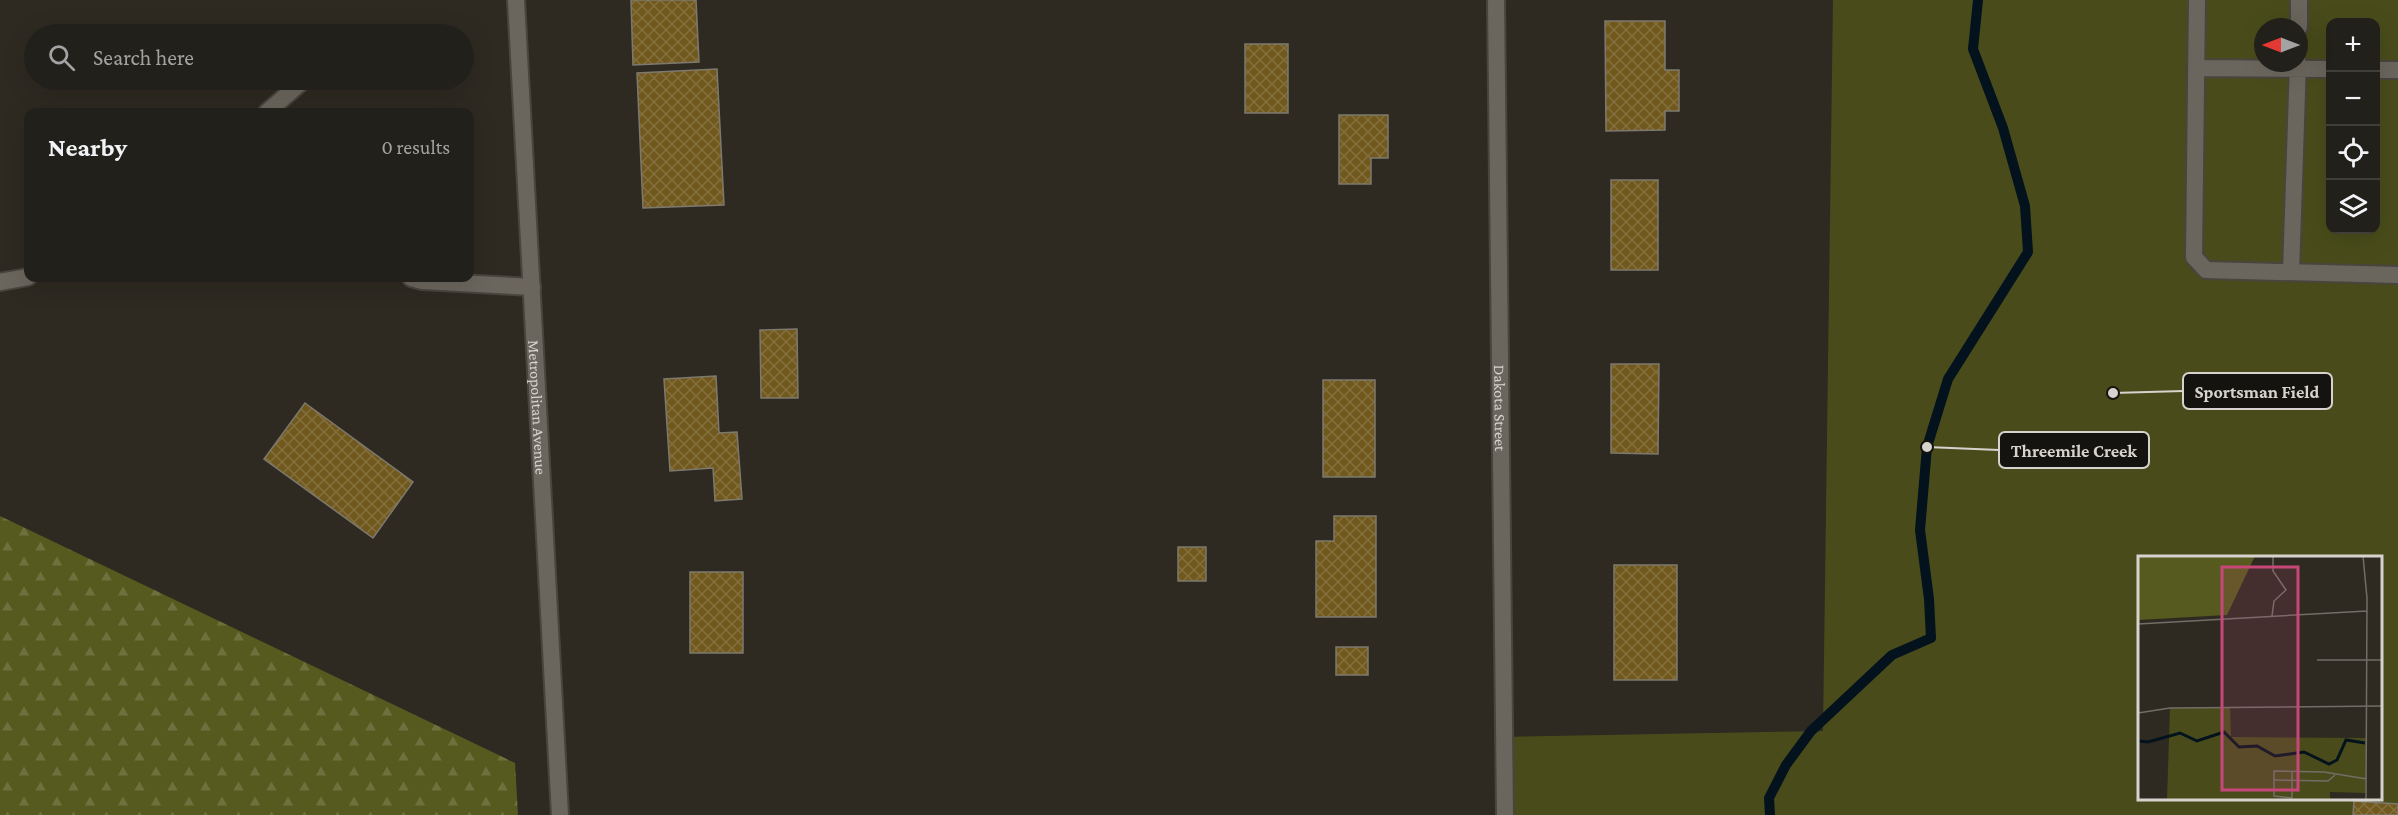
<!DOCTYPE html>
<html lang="en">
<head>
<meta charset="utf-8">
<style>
	body { margin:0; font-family:"Crimson Pro",serif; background:#2e2d27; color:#f1f3f6 }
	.controls { position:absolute; right:18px; top:18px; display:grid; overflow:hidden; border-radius:12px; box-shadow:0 6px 24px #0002 }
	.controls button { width:54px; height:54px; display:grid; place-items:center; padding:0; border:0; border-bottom:2px solid #3f3e39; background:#22201a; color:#f1f3f6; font:30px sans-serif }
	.compass { position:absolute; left:2254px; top:18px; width:54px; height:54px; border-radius:50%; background:#22201a; box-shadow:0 6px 24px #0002; rotate:270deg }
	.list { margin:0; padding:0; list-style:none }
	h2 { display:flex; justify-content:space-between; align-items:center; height:78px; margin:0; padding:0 24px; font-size:26px }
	h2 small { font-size:20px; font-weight:400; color:#a2a3a2 }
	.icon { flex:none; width:33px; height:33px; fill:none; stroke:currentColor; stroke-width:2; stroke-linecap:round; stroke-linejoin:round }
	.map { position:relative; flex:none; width:2398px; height:815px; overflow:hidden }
	.search { position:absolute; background:#22201a; box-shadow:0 6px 24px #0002; left:24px; top:24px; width:450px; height:66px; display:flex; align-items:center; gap:15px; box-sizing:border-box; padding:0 21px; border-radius:33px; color:#a2a3a2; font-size:22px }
	.panel { position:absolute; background:#22201a; box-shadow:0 6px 24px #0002; left:24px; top:108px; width:450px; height:174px; border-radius:12px }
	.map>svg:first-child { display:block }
	.green { fill:#494c1a; fill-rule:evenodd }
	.forest { fill:url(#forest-firs) }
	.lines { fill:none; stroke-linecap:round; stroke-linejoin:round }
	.stream { stroke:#03121d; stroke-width:10 }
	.building { fill:url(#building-cross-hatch); stroke:#7e796f; stroke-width:1.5 }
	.service-casing { stroke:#48453e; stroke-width:20 }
	.minor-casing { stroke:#48453e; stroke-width:20 }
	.tertiary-casing { stroke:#48453e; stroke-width:20 }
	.service { stroke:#6b665d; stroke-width:16 }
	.minor { stroke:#6b665d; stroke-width:16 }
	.tertiary { stroke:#6b665d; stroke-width:16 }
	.labels { text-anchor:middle; stroke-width:5; stroke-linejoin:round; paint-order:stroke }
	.street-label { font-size:16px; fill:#d6d3ce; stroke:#15130f }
	.inset-river { fill:none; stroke:#03121d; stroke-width:3 }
	.inset-road { fill:none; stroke:#716e67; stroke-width:1.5 }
	.view { fill:#c74778; fill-opacity:0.15; stroke:#c74778; stroke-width:3 }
	.inset-edge { fill:none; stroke:#d6d3ce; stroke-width:3 }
	.leader { fill:none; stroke:#d6d3ce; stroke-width:2 }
	.callout-dot { fill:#d6d3ce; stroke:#15130f; stroke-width:2 }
	.callout { fill:#15130f; stroke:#d6d3ce; stroke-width:2 }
	.callout-label { font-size:18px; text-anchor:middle; font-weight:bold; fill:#d6d3ce }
</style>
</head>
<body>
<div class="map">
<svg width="2398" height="815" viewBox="0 0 2398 815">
	<defs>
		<pattern id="forest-firs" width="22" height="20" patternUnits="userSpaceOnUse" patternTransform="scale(1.5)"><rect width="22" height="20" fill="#565a1e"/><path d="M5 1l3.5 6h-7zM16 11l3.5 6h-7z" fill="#6e713e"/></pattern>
		<pattern id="building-cross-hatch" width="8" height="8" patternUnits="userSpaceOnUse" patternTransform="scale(1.5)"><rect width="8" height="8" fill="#71591e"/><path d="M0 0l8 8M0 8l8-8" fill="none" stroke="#84703e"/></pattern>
	</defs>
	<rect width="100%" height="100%" fill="#2e2a22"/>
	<path class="green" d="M1833,0H2398V815H1505L1503,737L1823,731ZM2330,22H2376V230H2330ZM2263,27H2299V63H2263ZM2140,557H2382V798H2140Z"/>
	<path class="forest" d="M0,516L515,763L518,815H0Z"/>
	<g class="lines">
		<path class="stream" d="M1770,815L1769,798L1786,765L1811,731L1892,655L1931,638L1929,599L1920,530L1927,447L1948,379L2028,252L2025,206L2003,128L1973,49L1978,0"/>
	</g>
	<path class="building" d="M631,0H696L699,62L633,65Z
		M1605,21H1665V70H1679V111H1665V130L1606,131Z
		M1245,44H1288V113H1245Z
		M717,69L724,205L643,208L637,73Z
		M1339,115H1388V158H1371V184H1339Z
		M1611,180H1658V270H1611Z
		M797,329L798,398H761L760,330Z
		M1611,364H1659L1658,454L1611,453Z
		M716,376L719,433L737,432L742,499L715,501L713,468L670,471L664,379Z
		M1323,380H1375V477H1323Z
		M305,403L413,482L373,538L264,459Z
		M1334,516H1376V617H1316V541H1334Z
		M1178,547H1206V581H1178Z
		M1614,565H1677V680H1614Z
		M690,572H743V653H690Z
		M1336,647H1368V675H1336Z
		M2354,801L2398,804V815H2353Z"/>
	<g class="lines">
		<g class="service-casing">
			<path id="service" d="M2197,0L2194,257L2206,270L2398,275
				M2299,27V0
				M2196,68L2330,69
				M2376,70H2398
				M267,112L304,80
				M2291,272L2298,63
				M411,278L422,281L532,287
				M0,282L28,277"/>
		</g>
		<g class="minor-casing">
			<g id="minor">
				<path id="s1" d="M1496,0L1505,815"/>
			</g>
		</g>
		<g class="tertiary-casing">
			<g id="tertiary">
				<path id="s2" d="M516,0L560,815"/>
			</g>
		</g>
		<use href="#service" class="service"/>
		<use href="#minor" class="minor"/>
		<use href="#tertiary" class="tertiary"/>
	</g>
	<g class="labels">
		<g class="street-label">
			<text dy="6" stroke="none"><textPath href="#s2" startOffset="408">Metropolitan Avenue</textPath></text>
			<text dy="6" stroke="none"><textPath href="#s1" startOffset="408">Dakota Street</textPath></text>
		</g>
	</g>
	<g transform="translate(2138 556)">
		<rect width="244" height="244" fill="#2e2a22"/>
		<path d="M92,151L93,181L228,182V237L192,236V244H29L32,152Z" fill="#494c1a"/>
		<path d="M0,0H117L89,59L0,64Z" fill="#565a1e"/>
		<path class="inset-river" d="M0,185L10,186L42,177L59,185L86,176L101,191L119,190L137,200L166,196L191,208L199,204L208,184L227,187"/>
		<path class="inset-road" d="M225,0L229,42L228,244M134,60L136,45L148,34L135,15V0M0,68L229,55M179,104H245M0,157L32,152L245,150M135,224L190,225L197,219M154,242L136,240V215L186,216L229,223M154,242V215"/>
		<path class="view" d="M84,11H160V234H84Z"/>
		<rect width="244" height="244" class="inset-edge"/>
	</g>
	<path class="leader" d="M2113 393L2183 391M1927 447L1999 450"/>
	<g class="callout-dot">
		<circle cx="2113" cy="393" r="6"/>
		<circle cx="1927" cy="447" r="6"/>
	</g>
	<g class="callout">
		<rect x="2183" y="373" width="149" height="36" rx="6"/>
		<rect x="1999" y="432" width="150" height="36" rx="6"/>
	</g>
	<g class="callout-label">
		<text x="2257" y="398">Sportsman Field</text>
		<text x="2074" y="457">Threemile Creek</text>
	</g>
</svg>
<div class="controls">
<button>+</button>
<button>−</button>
<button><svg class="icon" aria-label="locate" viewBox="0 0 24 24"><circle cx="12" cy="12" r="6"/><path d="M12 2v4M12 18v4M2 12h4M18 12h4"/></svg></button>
<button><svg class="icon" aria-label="layers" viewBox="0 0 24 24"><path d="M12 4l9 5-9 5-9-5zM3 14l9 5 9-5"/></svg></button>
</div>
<svg class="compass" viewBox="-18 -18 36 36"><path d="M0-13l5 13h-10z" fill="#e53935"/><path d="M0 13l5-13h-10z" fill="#a2a3a2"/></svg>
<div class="search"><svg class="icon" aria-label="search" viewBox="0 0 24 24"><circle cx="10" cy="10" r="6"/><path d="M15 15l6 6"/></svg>Search here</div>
<section class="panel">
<h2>Nearby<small>0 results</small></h2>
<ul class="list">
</ul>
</section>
</div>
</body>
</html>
